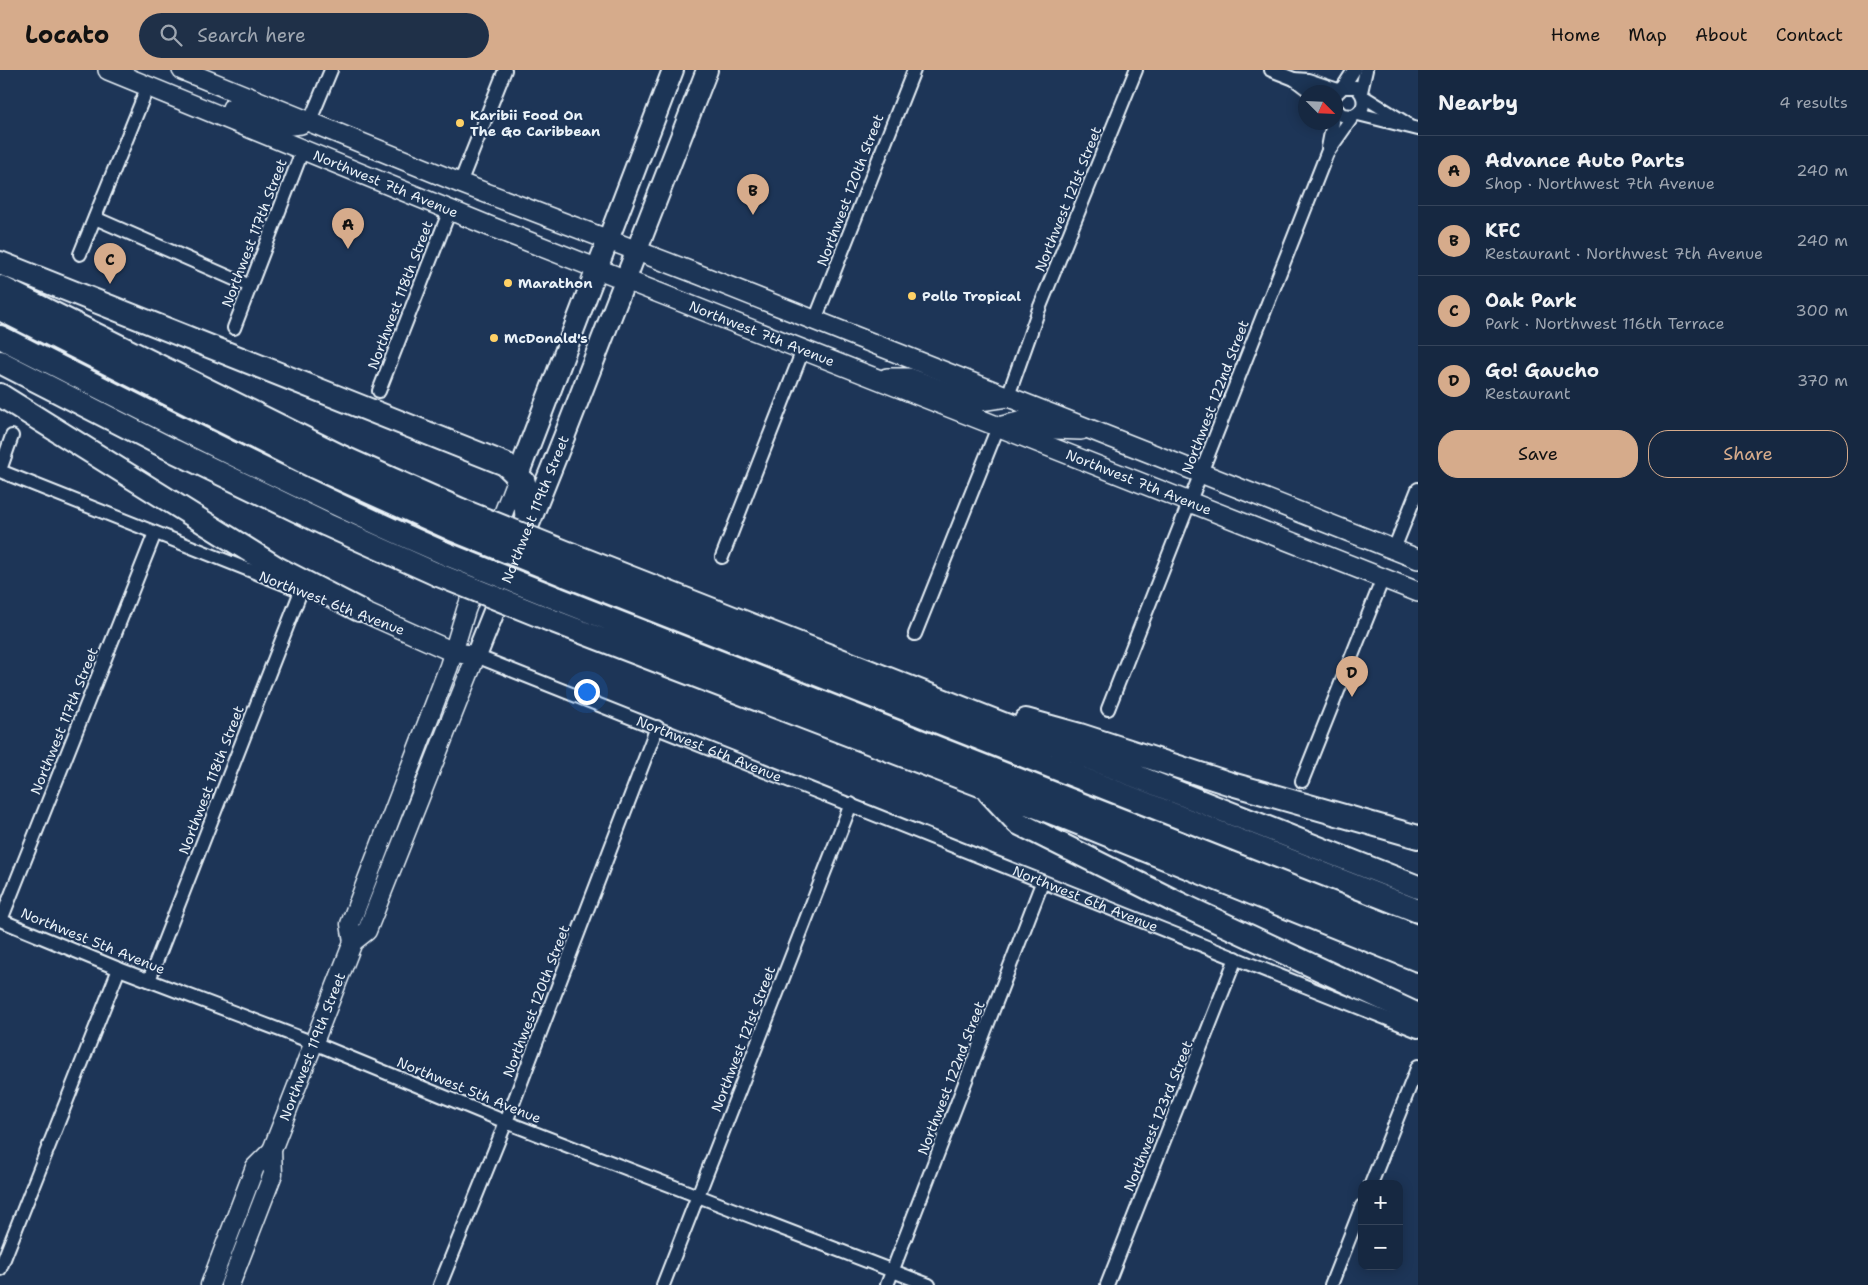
<!DOCTYPE html>
<html lang="en">
<head>
<meta charset="utf-8">
<style>
	body { margin:0; font-family:"Shantell Sans",sans-serif; background:#1f3048; color:#f1f3f6 }
	.controls { position:absolute; right:15px; bottom:15px; display:grid; overflow:hidden; border-radius:10px; box-shadow:0 2px 12px #0003 }
	.controls button { width:45px; height:45px; display:grid; place-items:center; padding:0; border:0; border-bottom:1px solid #35445a; background:#162841; color:#f1f3f6; font:25px sans-serif }
	.compass { position:absolute; left:1298px; top:15px; width:45px; height:45px; border-radius:50%; background:#162841; box-shadow:0 2px 12px #0003; rotate:114deg }
	.you { position:absolute; left:586px; top:621px; width:18px; height:18px; margin:-12px; border:4px solid #fff; border-radius:50%; background:#1a73e8; box-shadow:0 0 0 8px #1a73e833 }
	.badge { display:grid; place-items:center; width:32px; height:32px; border-radius:50%; background:#d6ab8b; color:#111; font-size:16px; font-weight:700 }
	.pin { position:absolute; translate:-50% -41px; filter:drop-shadow(0 1px 2px #0008) }
	.pin::after { content:''; position:absolute; top:26px; width:18px; height:15px; background:inherit; clip-path:polygon(0 0,100% 0,50% 100%) }
	.list { margin:0; padding:0; list-style:none }
	h2 { display:flex; justify-content:space-between; align-items:center; height:65px; margin:0; padding:0 20px; font-size:21px }
	h2 small { font-size:16px; font-weight:400; color:#9ea6b1 }
	.list li { display:grid; grid-template-columns:32px 1fr auto; gap:15px; align-items:center; box-sizing:border-box; height:70px; padding:0 20px; border-top:1px solid #35445a }
	.list b { display:block; font-size:19px; white-space:nowrap }
	.list p { margin:0; font-size:16px; white-space:nowrap; color:#9ea6b1 }
	.list em { font-size:16px; font-style:normal; color:#9ea6b1 }
	.actions { display:flex; gap:10px; padding:15px 20px }
	.actions a { flex:1; padding:11px 0; border:1px solid #d6ab8b; border-radius:20px; text-align:center; font-size:18px; color:#d6ab8b }
	.actions .main { background:#d6ab8b; color:#111 }
	.icon { flex:none; width:28px; height:28px; fill:none; stroke:currentColor; stroke-width:2; stroke-linecap:round; stroke-linejoin:round }
	.map { position:relative; flex:none; width:1418px; height:1215px; overflow:hidden }
	header { display:flex; align-items:center; gap:30px; box-sizing:border-box; height:70px; padding:0 25px; background:#d6ab8b; color:#111 }
	header strong { font-size:24px }
	nav { display:flex; gap:28px; margin-inline-start:auto; font-size:18px }
	.search { width:350px; height:45px; background:#1f3048; display:flex; align-items:center; gap:12px; box-sizing:border-box; padding:0 18px; border-radius:28px; color:#9ea6b1; font-size:19px }
	main { display:flex }
	aside { flex:1; background:#162841 }
	.map>svg:first-child { display:block }
	.lines { fill:none; stroke-linecap:round; stroke-linejoin:round }
	.minor-casing { stroke:#e8f1f8; stroke-width:16 }
	.secondary-casing { stroke:#e8f1f8; stroke-width:21 }
	.primary-casing { stroke:#e8f1f8; stroke-width:22 }
	.trunk-casing { stroke:#e8f1f8; stroke-width:24 }
	.motorway-casing { stroke:#e8f1f8; stroke-width:26 }
	.minor { stroke:#1d3557; stroke-width:12 }
	.secondary { stroke:#1d3557; stroke-width:18 }
	.primary { stroke:#1d3557; stroke-width:19 }
	.trunk { stroke:#1d3557; stroke-width:20 }
	.motorway { stroke:#1d3557; stroke-width:22 }
	.motorway-bridge-casing { stroke:#e8f1f8; stroke-width:26; stroke-linecap:butt }
	.motorway-bridge { stroke:#1d3557; stroke-width:22 }
	.poi-dot { fill:#ffd166; stroke:#1d3557; stroke-width:2 }
	.labels { text-anchor:middle; stroke-width:4; stroke-linejoin:round; paint-order:stroke }
	.poi-label { font-size:14px; font-weight:bold; fill:#e8f1f8; stroke:#1d3557; text-anchor:start }
	.street-label { font-size:14px; fill:#e8f1f8; stroke:#1d3557 }
</style>
</head>
<body>
<header>
<strong>Locato</strong>
<div class="search"><svg class="icon" aria-label="search" viewBox="0 0 24 24"><circle cx="10" cy="10" r="6"/><path d="M15 15l6 6"/></svg>Search here</div>
<nav><a>Home</a><a>Map</a><a>About</a><a>Contact</a></nav>
</header>
<main>
<div class="map">
<svg width="1418" height="1215" viewBox="0 0 1418 1215">
	<rect width="100%" height="100%" fill="#1d3557"/>
	<filter id="ink" filterUnits="userSpaceOnUse"><feTurbulence type="fractalNoise" baseFrequency=".02" numOctaves="2"/><feDisplacementMap in="SourceGraphic" scale="10" xChannelSelector="R" yChannelSelector="G"/><feConvolveMatrix kernelMatrix="1 2 1 2 8 2 1 2 1" color-interpolation-filters="sRGB"/></filter>
	<g filter="url(#ink)">
		<g class="lines">
			<g class="minor-casing">
				<g id="minor">
					<path d="M1271,0L1294,9L1308,10L1338,20"/>
					<path d="M1294,9L1311,22"/>
					<path d="M1343,17L1354,0"/>
					<path d="M1361,22L1366,0"/>
					<path d="M1336,24L1343,17H1356C1367,27 1366,40 1353,46L1342,45L1336,39"/>
					<path d="M1364,27L1406,53"/>
					<path d="M1358,44L1418,59"/>
					<path d="M309,53L331,0"/>
					<path d="M1328,78L1333,52"/>
					<path d="M460,113L505,0"/>
					<path d="M95,148L250,216"/>
					<path d="M80,184L148,16"/>
					<path d="M815,250L914,0"/>
					<path d="M234,258L303,79"/>
					<path d="M379,321L450,140"/>
					<path d="M1008,326L1039,239L1136,0"/>
					<path d="M0,400L12,366"/>
					<path d="M0,401L297,519"/>
					<path d="M1394,479L1418,419"/>
					<path d="M722,487L803,280"/>
					<path d="M915,564L998,357"/>
					<path id="s1" d="M476,586L1418,961"/>
					<path d="M1108,639L1327,83L1353,46"/>
					<path d="M1302,711L1383,508"/>
					<path d="M0,850L119,899L314,973L506,1052L929,1215"/>
					<path d="M1,850L155,463"/>
					<path d="M149,910L301,521"/>
					<path d="M1371,1114L1418,996"/>
					<path d="M0,1199L119,899"/>
					<path d="M440,1215L506,1052L657,657"/>
					<path d="M663,1215L851,734"/>
					<path d="M887,1215L1042,813"/>
					<path d="M1107,1215L1236,888"/>
					<path d="M1331,1215L1362,1136"/>
				</g>
			</g>
			<g class="secondary-casing">
				<g id="secondary">
					<path d="M353,872L350,854L449,596L466,540L518,405"/>
					<path d="M210,1215L255,1097L272,1080"/>
					<path id="s2" d="M230,1215L273,1104L272,1080L353,872L367,861L476,586"/>
				</g>
			</g>
			<g class="primary-casing">
				<g id="primary">
					<path id="s3" d="M108,0L489,156L1418,522"/>
					<path d="M182,0L460,113L700,205L1418,489"/>
					<path d="M232,38L282,56L301,54"/>
					<path d="M887,308H909L973,332L1007,327"/>
					<path d="M998,357L1027,350L1054,359L1081,360"/>
					<path d="M359,540L453,582L476,586"/>
				</g>
			</g>
			<g class="trunk-casing">
				<g id="trunk">
					<path d="M518,405L673,0"/>
					<path id="s4" d="M476,586L564,367L707,0"/>
				</g>
			</g>
			<g class="motorway-casing">
				<path id="motorway" d="M0,193L505,394L524,412L527,456
					M0,217L342,387L461,440
					M0,239L312,396L454,460
					M0,267C147,341 293,417 444,483
					M0,292L174,381L327,455L436,504
					M0,325L277,498L359,540
					M573,485L1418,817
					M565,505L1418,841
					M556,528L1418,867
					M548,549L1066,748L1418,890
					M1026,650L1080,665L1228,713L1418,767
					M989,722L1018,753L1178,833L1418,945"/>
			</g>
			<use href="#minor" class="minor"/>
			<use href="#secondary" class="secondary"/>
			<use href="#primary" class="primary"/>
			<use href="#trunk" class="trunk"/>
			<use href="#motorway" class="motorway"/>
			<g class="motorway-bridge-casing">
				<path id="motorway-bridge" d="M461,440L573,485
					M454,460L565,505
					M444,483L556,528
					M436,504L548,549"/>
			</g>
			<use href="#motorway-bridge" class="motorway-bridge"/>
		</g>
	</g>
	<g class="poi-dot">
		<circle cx="460" cy="53" r="5"/>
		<circle cx="508" cy="213" r="5"/>
		<circle cx="912" cy="226" r="5"/>
		<circle cx="494" cy="268" r="5"/>
	</g>
	<g class="labels">
		<g class="poi-label">
			<text x="470" y="50">Karibii Food On<tspan x="470" dy="16">The Go Caribbean</tspan></text>
			<text x="518" y="218">Marathon</text>
			<text x="922" y="231">Pollo Tropical</text>
			<text x="504" y="273">McDonald's</text>
		</g>
		<g class="street-label">
			<text dy="5" stroke="none"><textPath href="#s3" startOffset="300">Northwest 7th Avenue</textPath></text>
			<text transform="translate(850 120) rotate(-69)" y="5">Northwest 120th Street</text>
			<text transform="translate(1068 129) rotate(-68)" y="5">Northwest 121st Street</text>
			<text transform="translate(254 163) rotate(-69)" y="5">Northwest 117th Street</text>
			<text transform="translate(400 225) rotate(-69)" y="5">Northwest 118th Street</text>
			<text dy="5" stroke="none"><textPath href="#s3" startOffset="705">Northwest 7th Avenue</textPath></text>
			<text transform="translate(1215 327) rotate(-69)" y="5">Northwest 122nd Street</text>
			<text dy="5" stroke="none"><textPath href="#s3" startOffset="1110">Northwest 7th Avenue</textPath></text>
			<text dy="5" stroke="none"><textPath href="#s4" startOffset="158">Northwest 119th Street</textPath></text>
			<text transform="translate(332 533) rotate(21)" y="5">Northwest 6th Avenue</text>
			<text transform="translate(64 651) rotate(-68)" y="5">Northwest 117th Street</text>
			<text dy="5" stroke="none"><textPath href="#s1" startOffset="251">Northwest 6th Avenue</textPath></text>
			<text transform="translate(211 710) rotate(-69)" y="5">Northwest 118th Street</text>
			<text dy="5" stroke="none"><textPath href="#s1" startOffset="656">Northwest 6th Avenue</textPath></text>
			<text transform="translate(93 871) rotate(22)" y="5">Northwest 5th Avenue</text>
			<text transform="translate(536 931) rotate(-69)" y="5">Northwest 120th Street</text>
			<text transform="translate(743 969) rotate(-69)" y="5">Northwest 121st Street</text>
			<text dy="5" stroke="none"><textPath href="#s2" startOffset="254">Northwest 119th Street</textPath></text>
			<text transform="translate(951 1008) rotate(-69)" y="5">Northwest 122nd Street</text>
			<text transform="translate(469 1020) rotate(22)" y="5">Northwest 5th Avenue</text>
			<text transform="translate(1158 1046) rotate(-68)" y="5">Northwest 123rd Street</text>
		</g>
	</g>
</svg>
<div class="controls">
<button>+</button>
<button>−</button>
</div>
<svg class="compass" viewBox="-18 -18 36 36"><path d="M0-13l5 13h-10z" fill="#e53935"/><path d="M0 13l5-13h-10z" fill="#9ea6b1"/></svg>
<div class="you"></div>
<div class="pin badge" style="left:348px;top:179px">A</div>
<div class="pin badge" style="left:753px;top:145px">B</div>
<div class="pin badge" style="left:110px;top:214px">C</div>
<div class="pin badge" style="left:1352px;top:627px">D</div>
</div>
<aside>
<h2>Nearby<small>4 results</small></h2>
<ul class="list">
<li><span class="badge">A</span><div><b>Advance Auto Parts</b><p>Shop · Northwest 7th Avenue</p></div><em>240 m</em></li>
<li><span class="badge">B</span><div><b>KFC</b><p>Restaurant · Northwest 7th Avenue</p></div><em>240 m</em></li>
<li><span class="badge">C</span><div><b>Oak Park</b><p>Park · Northwest 116th Terrace</p></div><em>300 m</em></li>
<li><span class="badge">D</span><div><b>Go! Gaucho</b><p>Restaurant</p></div><em>370 m</em></li>
</ul>
<div class="actions"><a class="main">Save</a><a>Share</a></div>
</aside>
</main>
</body>
</html>
